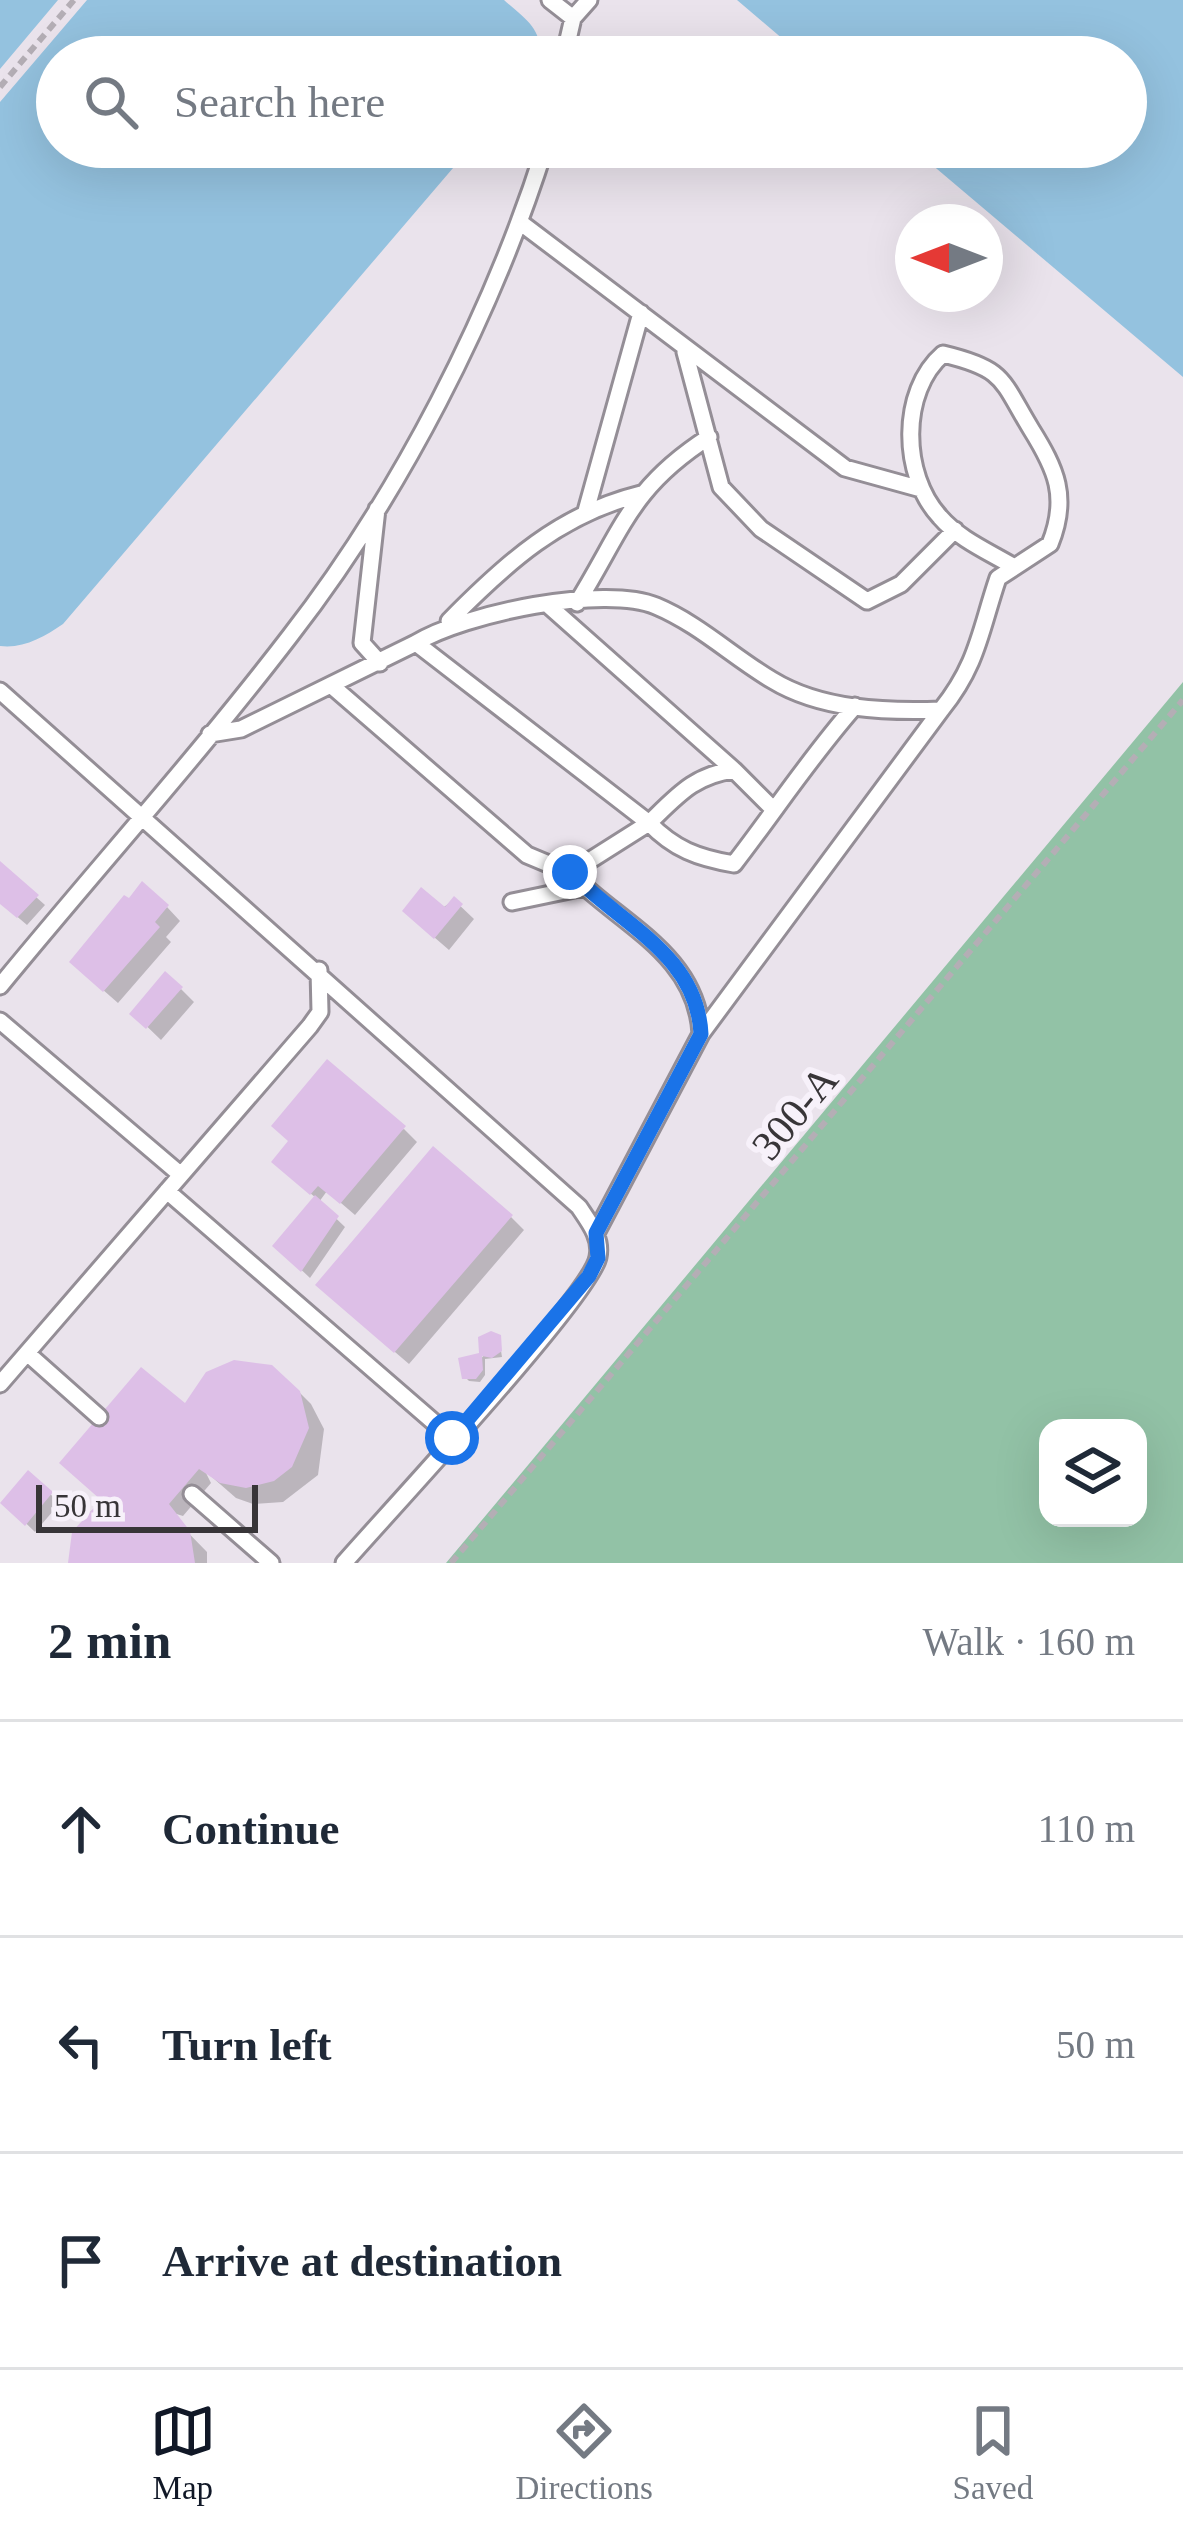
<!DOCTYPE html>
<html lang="en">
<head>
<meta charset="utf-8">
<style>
	body { margin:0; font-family:Georgia,serif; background:#f2f2f3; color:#1f2937 }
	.controls { position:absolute; right:36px; bottom:36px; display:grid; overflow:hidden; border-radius:24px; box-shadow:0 12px 48px #0002 }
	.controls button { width:108px; height:108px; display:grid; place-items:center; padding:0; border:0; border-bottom:3px solid #e0e1e3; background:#fff; color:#1f2937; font:60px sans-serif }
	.compass { position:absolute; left:895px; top:204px; width:108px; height:108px; border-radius:50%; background:#fff; box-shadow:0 12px 48px #0002; rotate:270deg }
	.scale { position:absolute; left:36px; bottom:30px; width:222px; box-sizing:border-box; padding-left:12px; border:6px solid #383538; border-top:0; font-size:33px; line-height:42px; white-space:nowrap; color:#383538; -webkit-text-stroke:9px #f7f1fa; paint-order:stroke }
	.stop { position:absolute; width:36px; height:36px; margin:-27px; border:9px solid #1a73e8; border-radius:50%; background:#fff }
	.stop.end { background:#1a73e8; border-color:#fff; box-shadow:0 3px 12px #0008 }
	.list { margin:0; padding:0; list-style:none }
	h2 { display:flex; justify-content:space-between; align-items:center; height:156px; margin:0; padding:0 48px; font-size:51px }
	h2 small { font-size:39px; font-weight:400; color:#747a83 }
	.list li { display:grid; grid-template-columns:78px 1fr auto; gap:36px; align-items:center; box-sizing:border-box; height:216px; padding:0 48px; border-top:3px solid #e0e1e3 }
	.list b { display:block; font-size:45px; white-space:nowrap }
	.list em { font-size:39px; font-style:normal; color:#747a83 }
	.icon { flex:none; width:66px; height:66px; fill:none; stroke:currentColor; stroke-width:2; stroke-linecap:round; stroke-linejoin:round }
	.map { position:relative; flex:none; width:1183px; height:1563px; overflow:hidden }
	.search { position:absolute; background:#fff; box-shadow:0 12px 48px #0002; left:36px; right:36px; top:36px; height:132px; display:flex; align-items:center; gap:30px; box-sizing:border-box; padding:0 42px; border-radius:66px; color:#747a83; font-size:45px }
	.sheet { height:804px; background:#fff }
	nav { display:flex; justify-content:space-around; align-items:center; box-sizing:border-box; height:168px; border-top:3px solid #e0e1e3; background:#fff; font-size:33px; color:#747a83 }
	nav a { display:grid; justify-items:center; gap:6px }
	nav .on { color:#111827 }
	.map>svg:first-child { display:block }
	.forest { fill:#92c2a6; fill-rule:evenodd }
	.water { fill:#94c2df }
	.shadow { fill:#0003 }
	.building { fill:#ddbfe7 }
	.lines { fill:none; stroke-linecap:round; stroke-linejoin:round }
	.lane-casing { stroke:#948e96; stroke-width:21 }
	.path { stroke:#b4aeb5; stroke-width:6; stroke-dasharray:9 6; stroke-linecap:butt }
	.lane { stroke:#fff; stroke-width:15 }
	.route { stroke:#1a73e8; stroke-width:15 }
	.labels { text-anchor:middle; stroke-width:12; stroke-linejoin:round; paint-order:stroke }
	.street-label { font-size:42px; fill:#383538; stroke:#f7f1fa }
</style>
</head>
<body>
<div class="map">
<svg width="1183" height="1563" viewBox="0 0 1183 1563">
	<rect width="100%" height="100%" fill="#eae3ec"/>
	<path class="forest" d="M1183,682V1563H446ZM1048,1428H1138V1518H1048Z"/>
	<path class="water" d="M0,0H58L0,69Z
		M87,0H504C523,17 544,29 539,57H57V147H471L63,624C44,637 23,649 0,646V102Z
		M737,0H1183V377L911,147H1126V57H804Z"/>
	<path class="shadow" d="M0,865L45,905L27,925L0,902Z
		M454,900L474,919L449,950L419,924Z
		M167,907L180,921L166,937L171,942L118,1003L86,975Z
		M181,989L194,1002L161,1040L133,1013Z
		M404,1129L417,1142L355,1215L327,1191L319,1202L345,1227L310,1278L276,1246L316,1198L283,1170Z
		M511,1217L524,1230L409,1364L332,1298Z
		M499,1338L502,1357L485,1359V1375L480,1382L469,1381L465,1377Z
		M292,1385L311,1404L324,1429L318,1475L283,1502L253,1504L236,1498L205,1471L211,1483L183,1516L167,1511L207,1552V1563H72L75,1533L91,1511L105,1502L188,1411Z
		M28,1474L60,1503L35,1532L4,1502Z"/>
	<path class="building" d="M0,861L39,895L17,918L0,904Z
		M142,881L169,905L155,922L160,927L103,992L69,962L124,895L129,898Z
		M421,887L445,907L454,896L463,904L434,939L402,911Z
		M165,971L183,987L146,1029L129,1014Z
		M327,1059L406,1126L340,1204L318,1186L310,1195L271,1162L288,1141L271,1126Z
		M433,1146L513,1215L394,1353L315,1285Z
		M315,1195L339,1216L301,1272L272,1246Z
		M491,1331L501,1335L502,1351L492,1358L482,1356L483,1370L476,1379H462L458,1358L479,1353L478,1337Z
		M234,1360L272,1365L300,1391L309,1428L292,1467L274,1481L246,1488L220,1483L199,1469L169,1504L190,1531L195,1563H68L72,1532L101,1500L59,1463L141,1367L185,1403L206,1372Z
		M28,1470L53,1492L25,1526L0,1503Z"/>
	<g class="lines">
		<g class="lane-casing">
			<path id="lane" d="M550,0L573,18L589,0
				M564,57L573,18
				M521,223L845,468L921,489
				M685,352L721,487L761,529L867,601L901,584L955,530
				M377,509L362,643L380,663
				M586,511L641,313
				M577,603C623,529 630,488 709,437
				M548,605L734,770
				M449,621C506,563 560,514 641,494
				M332,686L527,855L570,873
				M0,691L579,1207C589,1222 602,1238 598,1257C592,1294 383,1518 344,1563
				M210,734L241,729L416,643
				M773,809L734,770C694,775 677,796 649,823C674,849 698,858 734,864C775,811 810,757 855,706
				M512,902L584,887
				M0,986C96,869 198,756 290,636C399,496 492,315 545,147
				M0,1021L181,1175
				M701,1034L941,710
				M167,1191L452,1438
				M596,1233L701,1034C697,954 620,924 570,873L649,823L416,643C463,614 605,584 656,606C699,624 733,657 772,680C821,710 886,712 941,710C978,664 980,631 998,578L1050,544C1069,497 1056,469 1031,429C1001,380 1006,369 943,354C900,391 901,475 940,517C958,538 987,551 1011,565
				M27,1353L99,1417
				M0,1384L310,1026L320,1012L319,970
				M192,1494L271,1563"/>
		</g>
		<path class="path" d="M0,87L74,0
			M451,1563L1183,700"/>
		<use href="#lane" class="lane"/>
	</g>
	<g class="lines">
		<path class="route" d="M452,1438L589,1276L598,1258L596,1233L701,1034C697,954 620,924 570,872"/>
	</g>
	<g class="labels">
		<g class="street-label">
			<text transform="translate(794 1112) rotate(-50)" y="15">300-A</text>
		</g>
	</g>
</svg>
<div class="controls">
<button><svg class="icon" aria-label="layers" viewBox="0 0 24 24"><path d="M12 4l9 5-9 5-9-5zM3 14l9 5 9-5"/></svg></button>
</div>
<svg class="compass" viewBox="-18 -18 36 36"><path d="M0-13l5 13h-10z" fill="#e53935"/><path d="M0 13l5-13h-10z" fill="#747a83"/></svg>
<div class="scale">50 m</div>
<div class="stop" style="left:452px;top:1438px"></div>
<div class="stop end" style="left:570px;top:872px"></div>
<div class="search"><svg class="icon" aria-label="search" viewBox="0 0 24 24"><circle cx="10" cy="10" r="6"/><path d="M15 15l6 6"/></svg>Search here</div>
</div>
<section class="sheet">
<h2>2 min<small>Walk · 160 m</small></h2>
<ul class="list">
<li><svg class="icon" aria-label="ahead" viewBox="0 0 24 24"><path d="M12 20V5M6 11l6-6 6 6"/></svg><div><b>Continue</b></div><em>110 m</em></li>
<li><svg class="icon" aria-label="left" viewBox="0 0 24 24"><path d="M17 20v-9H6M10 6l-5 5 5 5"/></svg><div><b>Turn left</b></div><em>50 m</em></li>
<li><svg class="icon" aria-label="arrive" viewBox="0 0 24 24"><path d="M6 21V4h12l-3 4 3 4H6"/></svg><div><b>Arrive at destination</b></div></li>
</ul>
</section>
<nav>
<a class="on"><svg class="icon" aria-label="map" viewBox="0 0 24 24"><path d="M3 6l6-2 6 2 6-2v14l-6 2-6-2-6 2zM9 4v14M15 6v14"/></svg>Map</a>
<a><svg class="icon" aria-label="directions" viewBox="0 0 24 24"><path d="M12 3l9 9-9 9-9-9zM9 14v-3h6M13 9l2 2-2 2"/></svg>Directions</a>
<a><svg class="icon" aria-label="saved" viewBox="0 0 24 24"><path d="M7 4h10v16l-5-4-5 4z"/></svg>Saved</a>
</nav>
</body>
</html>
